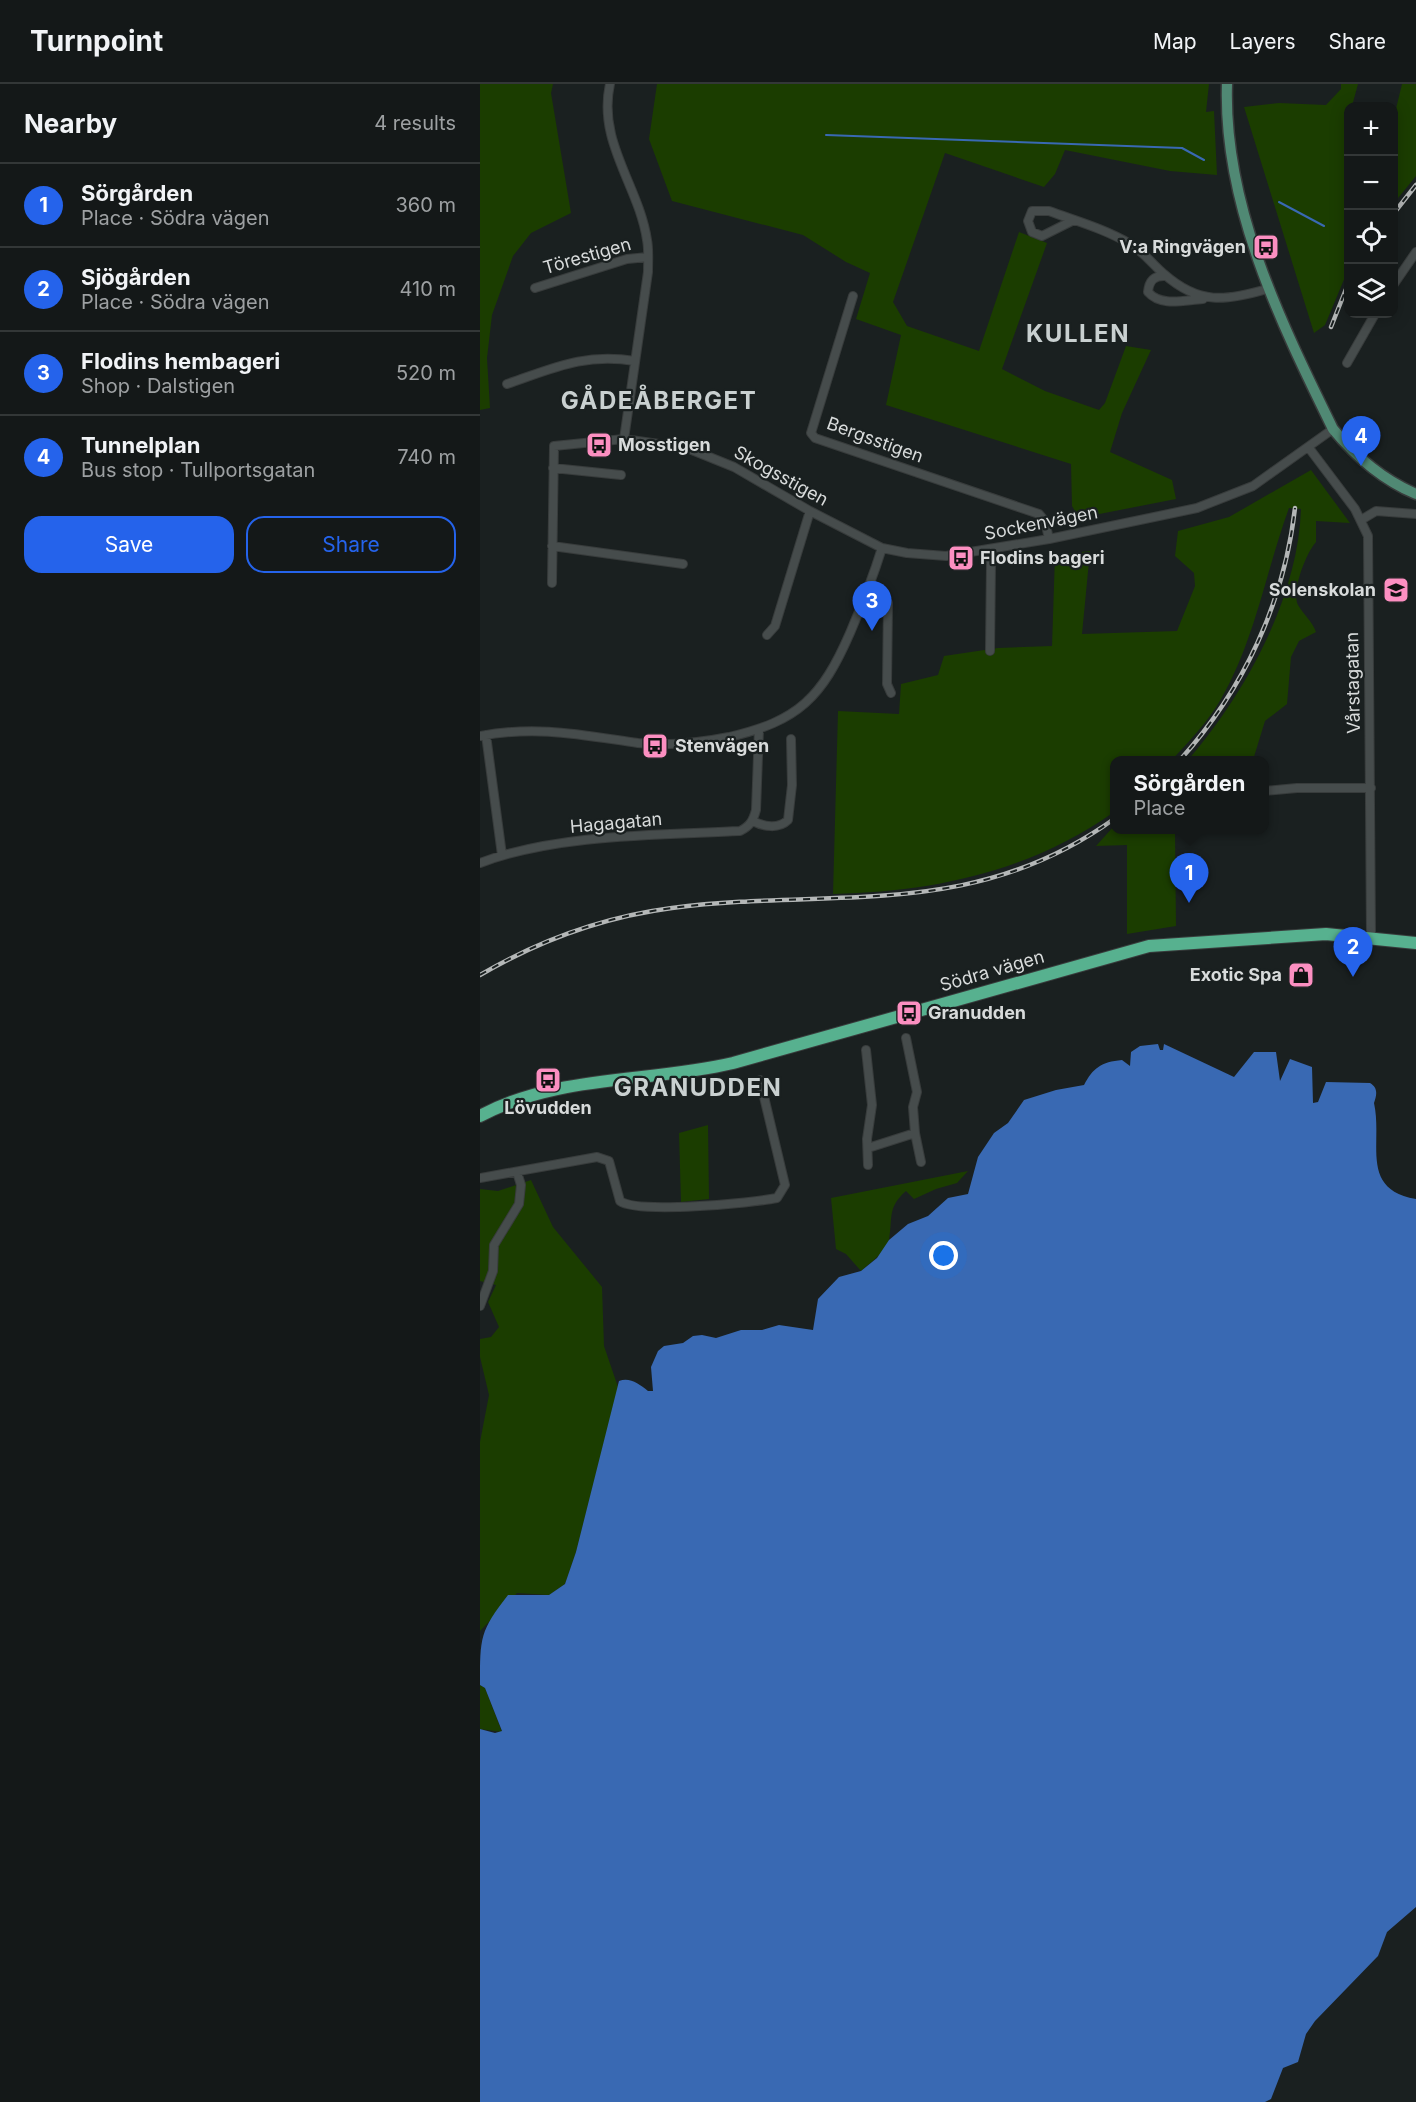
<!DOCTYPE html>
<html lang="en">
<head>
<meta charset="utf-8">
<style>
	body { margin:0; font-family:Inter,sans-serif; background:#212525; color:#f1f3f6 }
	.controls { position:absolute; right:18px; top:18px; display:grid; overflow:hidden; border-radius:12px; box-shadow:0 3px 15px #0003 }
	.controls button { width:54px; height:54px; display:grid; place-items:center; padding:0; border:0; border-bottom:2px solid #333737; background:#141818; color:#f1f3f6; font:30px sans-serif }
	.you { position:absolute; left:464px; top:1172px; width:21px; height:21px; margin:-15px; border:4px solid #fff; border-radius:50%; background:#1a73e8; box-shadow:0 0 0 9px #1a73e833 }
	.badge { display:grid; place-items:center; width:39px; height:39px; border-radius:50%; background:#2563eb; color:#fff; font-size:20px; font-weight:700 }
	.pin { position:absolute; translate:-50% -50px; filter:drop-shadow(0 2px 3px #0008) }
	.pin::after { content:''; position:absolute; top:32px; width:21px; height:18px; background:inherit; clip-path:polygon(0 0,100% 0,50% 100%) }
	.popup { position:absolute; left:630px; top:672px; width:159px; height:78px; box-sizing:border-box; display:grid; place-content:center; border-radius:12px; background:#141818; filter:drop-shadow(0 2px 4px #0005); font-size:20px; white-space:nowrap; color:#9da0a2 }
	.popup b { font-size:22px; color:#f1f3f6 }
	.popup::after { content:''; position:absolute; left:50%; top:100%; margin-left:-12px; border:12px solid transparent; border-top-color:#141818 }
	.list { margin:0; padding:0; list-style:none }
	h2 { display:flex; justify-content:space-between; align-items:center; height:78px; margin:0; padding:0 24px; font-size:26px }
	h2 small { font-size:20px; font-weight:400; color:#9da0a2 }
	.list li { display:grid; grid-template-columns:39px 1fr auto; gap:18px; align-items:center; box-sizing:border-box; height:84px; padding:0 24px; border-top:2px solid #333737 }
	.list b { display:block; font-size:22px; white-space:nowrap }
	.list p { margin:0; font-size:20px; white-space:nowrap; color:#9da0a2 }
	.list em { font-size:20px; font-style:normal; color:#9da0a2 }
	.actions { display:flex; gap:12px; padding:18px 24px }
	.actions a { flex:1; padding:14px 0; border:2px solid #2563eb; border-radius:18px; text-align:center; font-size:21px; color:#2563eb }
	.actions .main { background:#2563eb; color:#fff }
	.icon { flex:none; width:33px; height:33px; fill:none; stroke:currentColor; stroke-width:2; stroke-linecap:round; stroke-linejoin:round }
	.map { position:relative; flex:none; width:936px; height:2018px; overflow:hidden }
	header { display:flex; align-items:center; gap:36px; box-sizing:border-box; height:84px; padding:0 30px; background:#141818; border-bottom:2px solid #333737 }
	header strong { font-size:28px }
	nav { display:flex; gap:33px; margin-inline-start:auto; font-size:21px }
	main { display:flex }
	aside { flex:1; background:#141818 }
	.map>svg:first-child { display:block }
	.green { fill:#1b3d00 }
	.water { fill:#3969b3 }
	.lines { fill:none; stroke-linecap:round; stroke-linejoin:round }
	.stream { stroke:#3969b3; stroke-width:2 }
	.minor-casing { stroke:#383c3c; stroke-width:10 }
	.major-casing { stroke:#383c3c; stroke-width:13 }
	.highway-casing { stroke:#383c3c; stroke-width:14 }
	.minor { stroke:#464c4c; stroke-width:8 }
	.major { stroke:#508974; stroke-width:10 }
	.highway { stroke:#57b18f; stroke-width:12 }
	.rail-casing { stroke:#b4b7b7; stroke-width:4.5 }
	.rail { stroke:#1a2020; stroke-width:2; stroke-dasharray:7; stroke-linecap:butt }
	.labels { text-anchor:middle; stroke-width:4.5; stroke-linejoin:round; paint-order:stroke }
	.poi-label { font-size:18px; font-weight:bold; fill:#d8dbdb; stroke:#1a2020; text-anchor:start }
	.street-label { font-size:18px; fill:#d8dbdb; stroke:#1a2020 }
	.district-label { font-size:24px; font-weight:bold; letter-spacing:1.5px; fill:#c9d0d0; stroke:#1a2020 }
</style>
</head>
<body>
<header>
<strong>Turnpoint</strong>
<nav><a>Map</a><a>Layers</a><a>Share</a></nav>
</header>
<main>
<aside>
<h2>Nearby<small>4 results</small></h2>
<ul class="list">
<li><span class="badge">1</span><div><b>Sörgården</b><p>Place · Södra vägen</p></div><em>360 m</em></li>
<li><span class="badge">2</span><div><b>Sjögården</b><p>Place · Södra vägen</p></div><em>410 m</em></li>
<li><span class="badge">3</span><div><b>Flodins hembageri</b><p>Shop · Dalstigen</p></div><em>520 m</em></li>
<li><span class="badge">4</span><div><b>Tunnelplan</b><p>Bus stop · Tullportsgatan</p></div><em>740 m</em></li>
</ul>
<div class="actions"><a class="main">Save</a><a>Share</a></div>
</aside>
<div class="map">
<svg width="936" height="2018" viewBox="0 0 936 2018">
	<rect width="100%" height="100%" fill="#1a2020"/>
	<path class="green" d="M0,0H73L71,9L91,129L51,149L33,172L12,231L7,274L10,324L0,326Z
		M177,0H729L726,28L734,27L737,91L690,87L585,66L575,90L564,103L465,69L413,218L427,242L499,267L539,148L567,159L522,285L565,307L619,326L625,319L646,262L671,266L642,329L630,368L692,396L696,415L599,434L592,422L591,380L406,321L421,251L376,235L390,189L366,178L323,151L192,117L169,55Z
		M861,0H878L872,22H868V186L845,241L834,249L764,23L799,19L846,21L861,5Z
		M922,0H936V92L914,119V33Z
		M831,386L870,439L836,437V458C826,469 811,508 818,521C824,531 832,537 836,548L819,557L811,573L807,620L785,637L773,676H708C765,610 818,514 821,425L809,424C786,487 775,556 741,615C728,638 709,657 692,676H634V728C551,787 454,808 353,810L358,627L419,630L421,600L458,591L464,572L518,564L572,562L575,471L610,467L602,550L697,547L715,502L714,489L695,472L698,447L749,433Z
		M634,742V746H695L696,842L647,850V761L616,762Z
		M228,1041L229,1115L201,1118L199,1049Z
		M488,1087L477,1099L456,1105L434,1115L426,1107C407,1124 413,1133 409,1155C407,1167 390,1179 381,1187L366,1170L356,1165L351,1114Z
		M51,1096L73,1143L122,1203L124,1262L138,1303L96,1468L85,1500L69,1511L37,1509L0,1547V1358L9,1311L0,1273V1255L11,1253L19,1243L8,1218L16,1201L0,1197V1105L18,1107Z
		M0,1601L5,1604L22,1648L0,1645Z"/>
	<path class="water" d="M678,960L680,966H683L684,960L754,993L774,968H796L800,997L810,975L832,983L833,1019L838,1018L846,998L890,999C898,1004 897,1010 894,1019C903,1059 879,1105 936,1115V1823L907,1848L898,1872L835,1937L826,1950L818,1978L803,1984L791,2015L785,2018H0V1645L15,1649L22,1647L5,1604L0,1601C0,1553 0,1547 28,1511H69L85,1500L96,1468L139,1297C150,1293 159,1300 168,1307H173L171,1283L178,1267L184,1262L203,1259L213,1252L222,1251L236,1254L261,1246H282L299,1241L333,1246L338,1215L359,1193L381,1187L397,1174L409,1156L428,1140L448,1132L468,1114L488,1110L498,1073L514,1049L528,1039L544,1016L576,1006L604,1001C613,984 621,978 642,976L650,982L651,968L660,962Z"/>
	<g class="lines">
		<path class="stream" d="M346,51L702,64L724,76
			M799,118L844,142"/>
		<g class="minor-casing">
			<path id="minor" d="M130,0C117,58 159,102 167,156C169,166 168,177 168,188L144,355
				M594,136L562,152L552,148L548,137L552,127H569C596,137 625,145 650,160C664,168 672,180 684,190C719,221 746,217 787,205
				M686,192C674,191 669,197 668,208C681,223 704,216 723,215
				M914,200L936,168
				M55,204L147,175L168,173
				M373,212L331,349L335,354L559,430L565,437L569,455
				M867,279L895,230
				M27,300C74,284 103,269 155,277
				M829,364L875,425L888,452L891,853
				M73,384L141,391
				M881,436L896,427L936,430
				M72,462L203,480
				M508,466L511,479L510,567
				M72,499L74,362L144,355L207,364L254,383L330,427L402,464L427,469L466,472L569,455L717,424L773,402L853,345
				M389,506L405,514L408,519L407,600L411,609
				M287,551L295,542L330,427
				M6,651L22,771
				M0,652C57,641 102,651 158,659C188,662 219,659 249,653C319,637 342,613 370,549C382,521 393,493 402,464
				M784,707L817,704H891
				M273,737C284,743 299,745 308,736L312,701L311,655
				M0,779C76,750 178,751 260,747C270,742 273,737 276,726L279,645
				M426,954L437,1008L433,1023L435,1049L441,1078
				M386,966L392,1021L387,1055L388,1081
				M388,1064L435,1049
				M0,1094L117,1073L129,1077L140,1117C157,1130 272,1119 297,1114L305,1101L280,996
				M0,1222L13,1187L14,1161L39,1120L41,1101L37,1088"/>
		</g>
		<g class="major-casing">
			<path id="major" d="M747,0C743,121 801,239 853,345C876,373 903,396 936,410"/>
		</g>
		<g class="highway-casing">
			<path id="highway" d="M0,1032C78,990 169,999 253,979L669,862L846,850L936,859"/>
		</g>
		<use href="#minor" class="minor"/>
		<use href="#major" class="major"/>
		<use href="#highway" class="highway"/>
		<g class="rail-casing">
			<path id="rail" d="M914,129L936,101
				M851,243L868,200
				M700,676C764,605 804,519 815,424
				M0,891C60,856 123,833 192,824C353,803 490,838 634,735"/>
		</g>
		<use href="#rail" class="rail"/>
	</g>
	<defs>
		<g id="bus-square" transform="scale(1.35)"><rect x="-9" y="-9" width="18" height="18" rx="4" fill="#fc8fc1" stroke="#1a2020"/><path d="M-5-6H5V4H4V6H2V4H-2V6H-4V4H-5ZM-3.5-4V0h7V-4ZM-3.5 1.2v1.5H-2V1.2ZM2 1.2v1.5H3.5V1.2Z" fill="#111"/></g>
		<g id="school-square" transform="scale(1.35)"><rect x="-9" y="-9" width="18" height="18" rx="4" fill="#fc8fc1" stroke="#1a2020"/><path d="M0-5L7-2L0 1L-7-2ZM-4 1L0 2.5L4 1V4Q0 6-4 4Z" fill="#111"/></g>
		<g id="shop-square" transform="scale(1.35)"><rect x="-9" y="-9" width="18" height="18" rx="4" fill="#fc8fc1" stroke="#1a2020"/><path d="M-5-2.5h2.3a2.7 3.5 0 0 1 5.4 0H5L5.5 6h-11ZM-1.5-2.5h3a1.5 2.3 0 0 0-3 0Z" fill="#111"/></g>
	</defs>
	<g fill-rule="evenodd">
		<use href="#bus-square" x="786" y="163"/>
		<use href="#bus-square" x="119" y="361"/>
		<use href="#bus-square" x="481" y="474"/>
		<use href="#school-square" x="916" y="506"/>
		<use href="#bus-square" x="175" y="662"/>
		<use href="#shop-square" x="821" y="891"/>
		<use href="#bus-square" x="429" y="929"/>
		<use href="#bus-square" x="68" y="996"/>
	</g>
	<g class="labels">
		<g class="poi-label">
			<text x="766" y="169" text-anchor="end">V:a Ringvägen</text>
			<text x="138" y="367">Mosstigen</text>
			<text x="500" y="480">Flodins bageri</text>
			<text x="896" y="512" text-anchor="end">Solenskolan</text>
			<text x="195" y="668">Stenvägen</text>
			<text x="802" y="897" text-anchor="end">Exotic Spa</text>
			<text x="448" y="935">Granudden</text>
			<text x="68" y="1030" text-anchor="middle">Lövudden</text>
		</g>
		<g class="street-label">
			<text transform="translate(107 172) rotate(-16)" y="6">Törestigen</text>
			<text transform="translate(395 356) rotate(20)" y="6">Bergsstigen</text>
			<text transform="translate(301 392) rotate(29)" y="6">Skogsstigen</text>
			<text transform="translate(561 439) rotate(-11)" y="6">Sockenvägen</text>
			<text transform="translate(873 599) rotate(-91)" y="6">Vårstagatan</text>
			<text transform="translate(136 739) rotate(-5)" y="6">Hagagatan</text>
			<text transform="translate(512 887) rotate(-16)" y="6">Södra vägen</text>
		</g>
		<g class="district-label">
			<text x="598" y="258">KULLEN</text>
			<text x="179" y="325">GÅDEÅBERGET</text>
			<text x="218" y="1012">GRANUDDEN</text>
		</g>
	</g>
</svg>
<div class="controls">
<button>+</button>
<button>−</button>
<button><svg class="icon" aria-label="locate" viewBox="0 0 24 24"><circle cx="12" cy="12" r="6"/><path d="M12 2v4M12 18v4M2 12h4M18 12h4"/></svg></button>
<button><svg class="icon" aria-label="layers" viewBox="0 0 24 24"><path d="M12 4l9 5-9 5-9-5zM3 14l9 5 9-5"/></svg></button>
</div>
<div class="you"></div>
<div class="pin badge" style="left:709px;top:819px">1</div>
<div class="popup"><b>Sörgården</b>Place</div>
<div class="pin badge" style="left:873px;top:893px">2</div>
<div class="pin badge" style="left:392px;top:547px">3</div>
<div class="pin badge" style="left:881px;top:382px">4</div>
</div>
</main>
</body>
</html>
